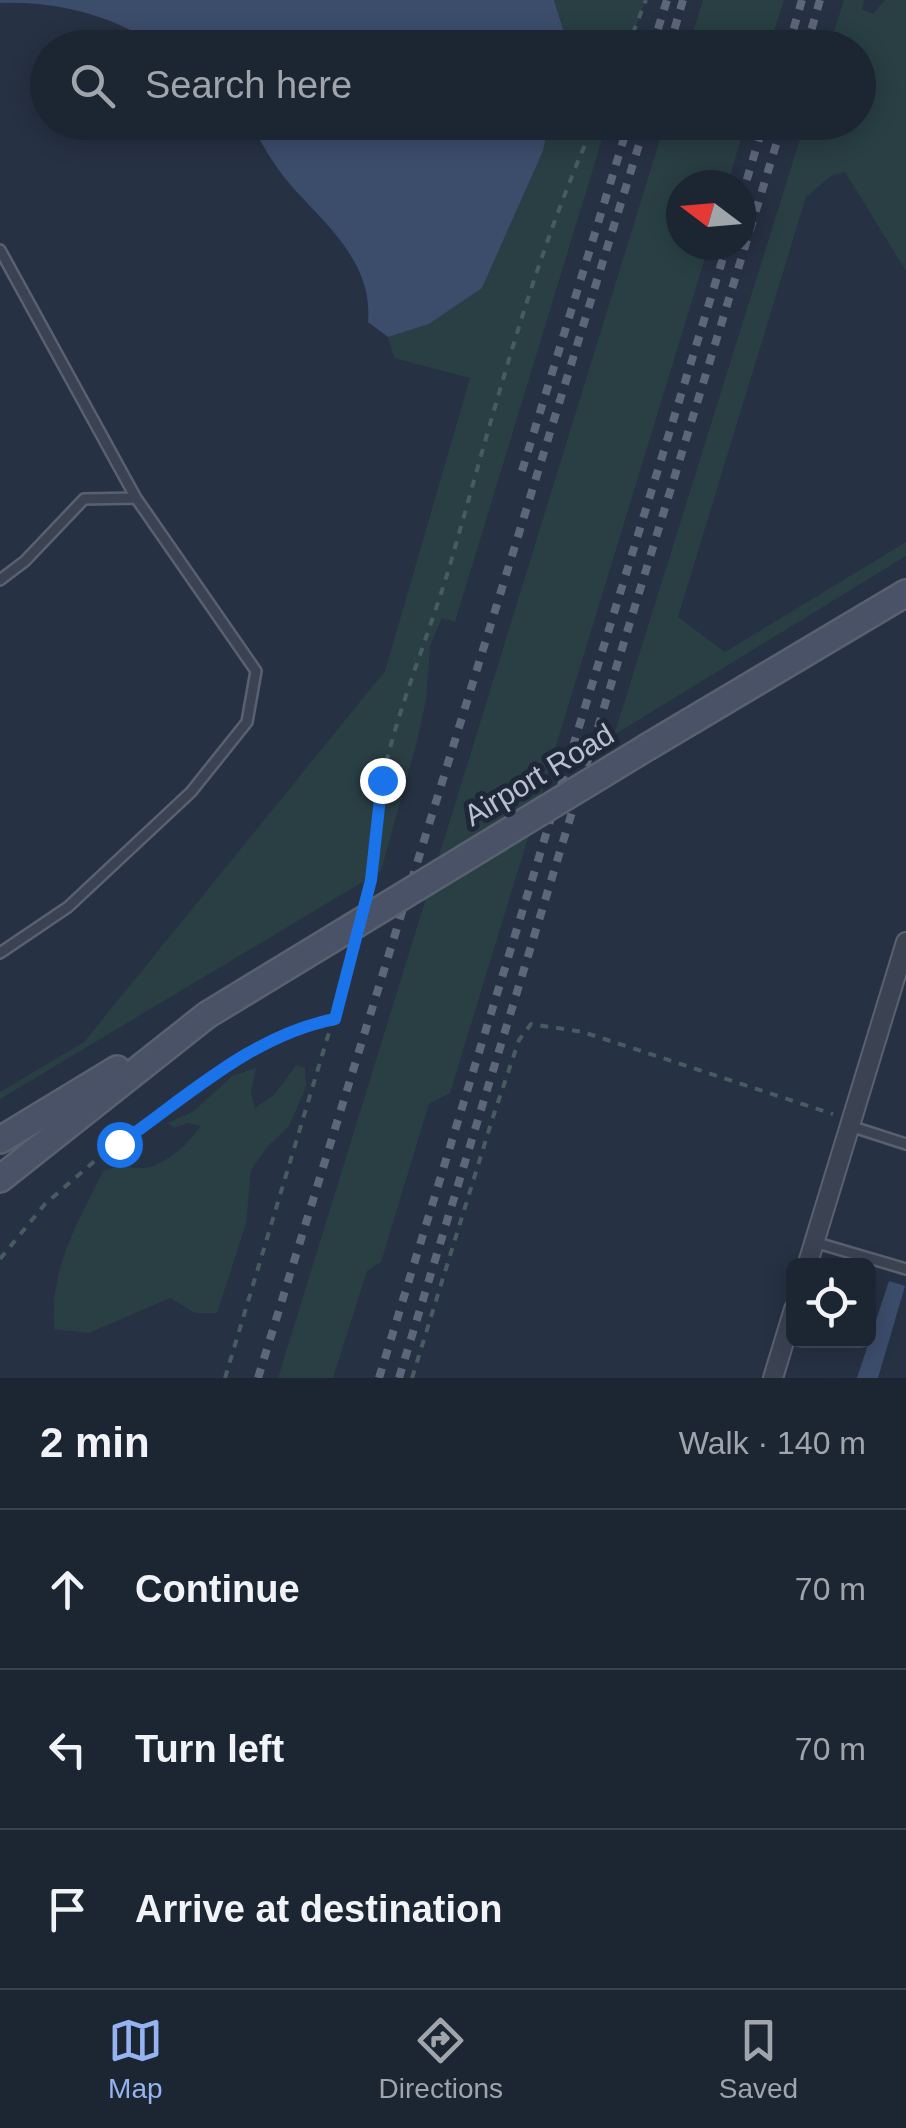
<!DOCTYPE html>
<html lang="en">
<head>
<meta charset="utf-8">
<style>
	body { margin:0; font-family:Helvetica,sans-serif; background:#29313e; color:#f1f3f6 }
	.controls { position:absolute; right:30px; bottom:30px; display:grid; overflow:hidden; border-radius:15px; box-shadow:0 5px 25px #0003 }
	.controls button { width:90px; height:90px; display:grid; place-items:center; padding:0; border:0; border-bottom:2px solid #3a424d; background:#1c2532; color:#f1f3f6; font:50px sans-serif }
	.compass { position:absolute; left:666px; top:170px; width:90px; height:90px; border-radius:50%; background:#1c2532; box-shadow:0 5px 25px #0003; rotate:286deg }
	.stop { position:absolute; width:30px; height:30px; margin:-22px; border:8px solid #1a73e8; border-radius:50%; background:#fff }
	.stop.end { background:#1a73e8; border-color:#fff; box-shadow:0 2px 10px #0008 }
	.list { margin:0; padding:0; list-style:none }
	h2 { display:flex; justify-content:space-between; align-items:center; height:130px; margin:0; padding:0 40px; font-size:42px }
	h2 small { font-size:32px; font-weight:400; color:#a0a5ac }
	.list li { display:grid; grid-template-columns:65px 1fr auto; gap:30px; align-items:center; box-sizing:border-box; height:160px; padding:0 40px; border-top:2px solid #3a424d }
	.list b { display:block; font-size:38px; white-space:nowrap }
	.list em { font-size:32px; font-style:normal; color:#a0a5ac }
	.icon { flex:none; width:55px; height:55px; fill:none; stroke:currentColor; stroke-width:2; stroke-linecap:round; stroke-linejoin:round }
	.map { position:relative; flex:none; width:906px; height:1378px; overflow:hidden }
	.search { position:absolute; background:#1c2532; box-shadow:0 5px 25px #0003; left:30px; right:30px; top:30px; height:110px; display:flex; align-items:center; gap:25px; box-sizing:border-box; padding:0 35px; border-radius:55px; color:#a0a5ac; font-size:38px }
	.sheet { height:610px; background:#1c2532 }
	nav { display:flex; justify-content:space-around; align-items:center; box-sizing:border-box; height:140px; border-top:2px solid #3a424d; background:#1c2532; font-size:28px; color:#a0a5ac }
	nav a { display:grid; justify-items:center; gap:5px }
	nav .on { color:#95b2f1 }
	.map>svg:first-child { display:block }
	.green { fill:#293f44 }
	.water { fill:#3c4d6c }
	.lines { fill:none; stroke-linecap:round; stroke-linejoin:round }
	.lane-casing { stroke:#596170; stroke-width:14 }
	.street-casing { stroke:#596170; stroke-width:22 }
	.secondary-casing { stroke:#596170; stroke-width:30 }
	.path { stroke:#475c61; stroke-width:4; stroke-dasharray:8 8; stroke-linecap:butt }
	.lane { stroke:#3b4353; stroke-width:9 }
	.street { stroke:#3b4353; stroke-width:18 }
	.secondary { stroke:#495266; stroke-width:25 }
	.rail { stroke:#5d677a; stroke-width:8; stroke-dasharray:10 10; stroke-linecap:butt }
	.secondary-bridge-casing { stroke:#596170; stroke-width:30; stroke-linecap:butt }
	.secondary-bridge { stroke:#495266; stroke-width:25 }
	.route { stroke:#1a73e8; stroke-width:12 }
	.labels { text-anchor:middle; stroke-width:10; stroke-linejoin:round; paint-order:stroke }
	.street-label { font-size:30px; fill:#b8bfcd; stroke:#1f2838 }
</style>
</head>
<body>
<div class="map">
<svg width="906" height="1378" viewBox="0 0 906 1378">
	<rect width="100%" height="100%" fill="#263143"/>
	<path class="green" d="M554,0H645L630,48L564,47L566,39Z
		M703,0H784L769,47H688Z
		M844,0H864L862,9L873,14L885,0H906V271L845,172L831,176L806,197L678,617L725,652L906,542V556L614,735L805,123L858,122V48L829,47Z
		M549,123H607L455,622L442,618L430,646L426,700L417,741L381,871L0,1099V1092L84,1042L385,671L470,378L394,358L388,337L429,324L482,288L543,151Z
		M665,123H746L727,185H681V245H709L450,1093L429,1104L381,1262L367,1271L333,1378H278Z
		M296,1065L305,1068L306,1087L289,1126L268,1146L251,1170L246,1224L217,1313H195L170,1298L89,1333L54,1329C50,1266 77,1225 103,1171C119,1165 127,1168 143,1168C161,1168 193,1141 200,1126L188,1123L174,1128L168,1123L194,1111L232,1076L256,1068L251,1092L255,1108L275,1094Z"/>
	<path class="water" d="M0,0H554L566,39L564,48L160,47C115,16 55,0 0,3Z
		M251,123H549L543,151L482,288L429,324L388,337L368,322C373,265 330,228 294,189C277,170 262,146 251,123Z
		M889,1281L905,1286L878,1378H857Z"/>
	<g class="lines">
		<g class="lane-casing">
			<path id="lane" d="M0,250L136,498
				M0,580L25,561L84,499L136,498L256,671L247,722L191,792L68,907L0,953
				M850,1126L906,1144
				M814,1242L906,1269"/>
		</g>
		<g class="street-casing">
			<path id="street" d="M807,1266L906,942
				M773,1378L794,1309"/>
		</g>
		<g class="secondary-casing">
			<path id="secondary" d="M649,746L906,593
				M0,1140L117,1069
				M0,1179L207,1015"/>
		</g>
		<path class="path" d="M627,48L646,0
			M369,889C378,852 374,813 383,776C399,705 429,635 450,565C493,416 531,264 595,122
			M0,1259L45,1204L98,1158L245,1055L294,1031L335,1019
			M225,1378L352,956
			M412,1378L493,1117L519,1040L531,1024L583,1032L833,1114"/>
		<use href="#lane" class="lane"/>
		<use href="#street" class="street"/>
		<use href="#secondary" class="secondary"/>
		<path class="rail" d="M652,48L667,0
			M669,48L683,0
			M788,48L802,0
			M806,48L820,0
			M741,199L764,122
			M522,471L629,122
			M258,1378L646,122
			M379,1378L727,245
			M399,1378L783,122"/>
		<g class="secondary-bridge-casing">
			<path id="secondary-bridge" d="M207,1015L649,746"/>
		</g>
		<use href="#secondary-bridge" class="secondary-bridge"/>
	</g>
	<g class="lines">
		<path class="route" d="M119,1144C187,1097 252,1035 335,1019L371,880L382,780"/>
	</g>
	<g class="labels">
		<g class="street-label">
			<text transform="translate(539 775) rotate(-31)" y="10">Airport Road</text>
		</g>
	</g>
</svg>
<div class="controls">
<button><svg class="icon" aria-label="locate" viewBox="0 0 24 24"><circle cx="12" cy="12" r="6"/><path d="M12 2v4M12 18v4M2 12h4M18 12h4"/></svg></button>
</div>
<svg class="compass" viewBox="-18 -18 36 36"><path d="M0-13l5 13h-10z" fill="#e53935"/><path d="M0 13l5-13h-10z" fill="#a0a5ac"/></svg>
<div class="stop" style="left:119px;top:1144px"></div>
<div class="stop end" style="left:382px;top:780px"></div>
<div class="search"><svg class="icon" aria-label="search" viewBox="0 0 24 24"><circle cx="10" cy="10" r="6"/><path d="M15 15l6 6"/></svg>Search here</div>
</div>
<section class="sheet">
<h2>2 min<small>Walk · 140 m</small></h2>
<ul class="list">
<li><svg class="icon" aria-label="ahead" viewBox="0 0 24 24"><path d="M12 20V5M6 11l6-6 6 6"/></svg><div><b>Continue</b></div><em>70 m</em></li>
<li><svg class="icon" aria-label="left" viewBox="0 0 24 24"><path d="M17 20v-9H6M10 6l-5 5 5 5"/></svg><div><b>Turn left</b></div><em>70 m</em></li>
<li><svg class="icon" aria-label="arrive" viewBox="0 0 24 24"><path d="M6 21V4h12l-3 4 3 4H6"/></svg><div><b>Arrive at destination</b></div></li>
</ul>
</section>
<nav>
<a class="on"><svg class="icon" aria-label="map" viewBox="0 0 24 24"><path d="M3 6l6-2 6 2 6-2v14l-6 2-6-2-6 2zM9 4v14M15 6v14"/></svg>Map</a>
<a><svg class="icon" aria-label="directions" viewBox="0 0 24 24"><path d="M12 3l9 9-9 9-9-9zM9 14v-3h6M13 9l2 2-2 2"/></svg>Directions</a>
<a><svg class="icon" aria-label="saved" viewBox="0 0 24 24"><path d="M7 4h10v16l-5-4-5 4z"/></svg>Saved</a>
</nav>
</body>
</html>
